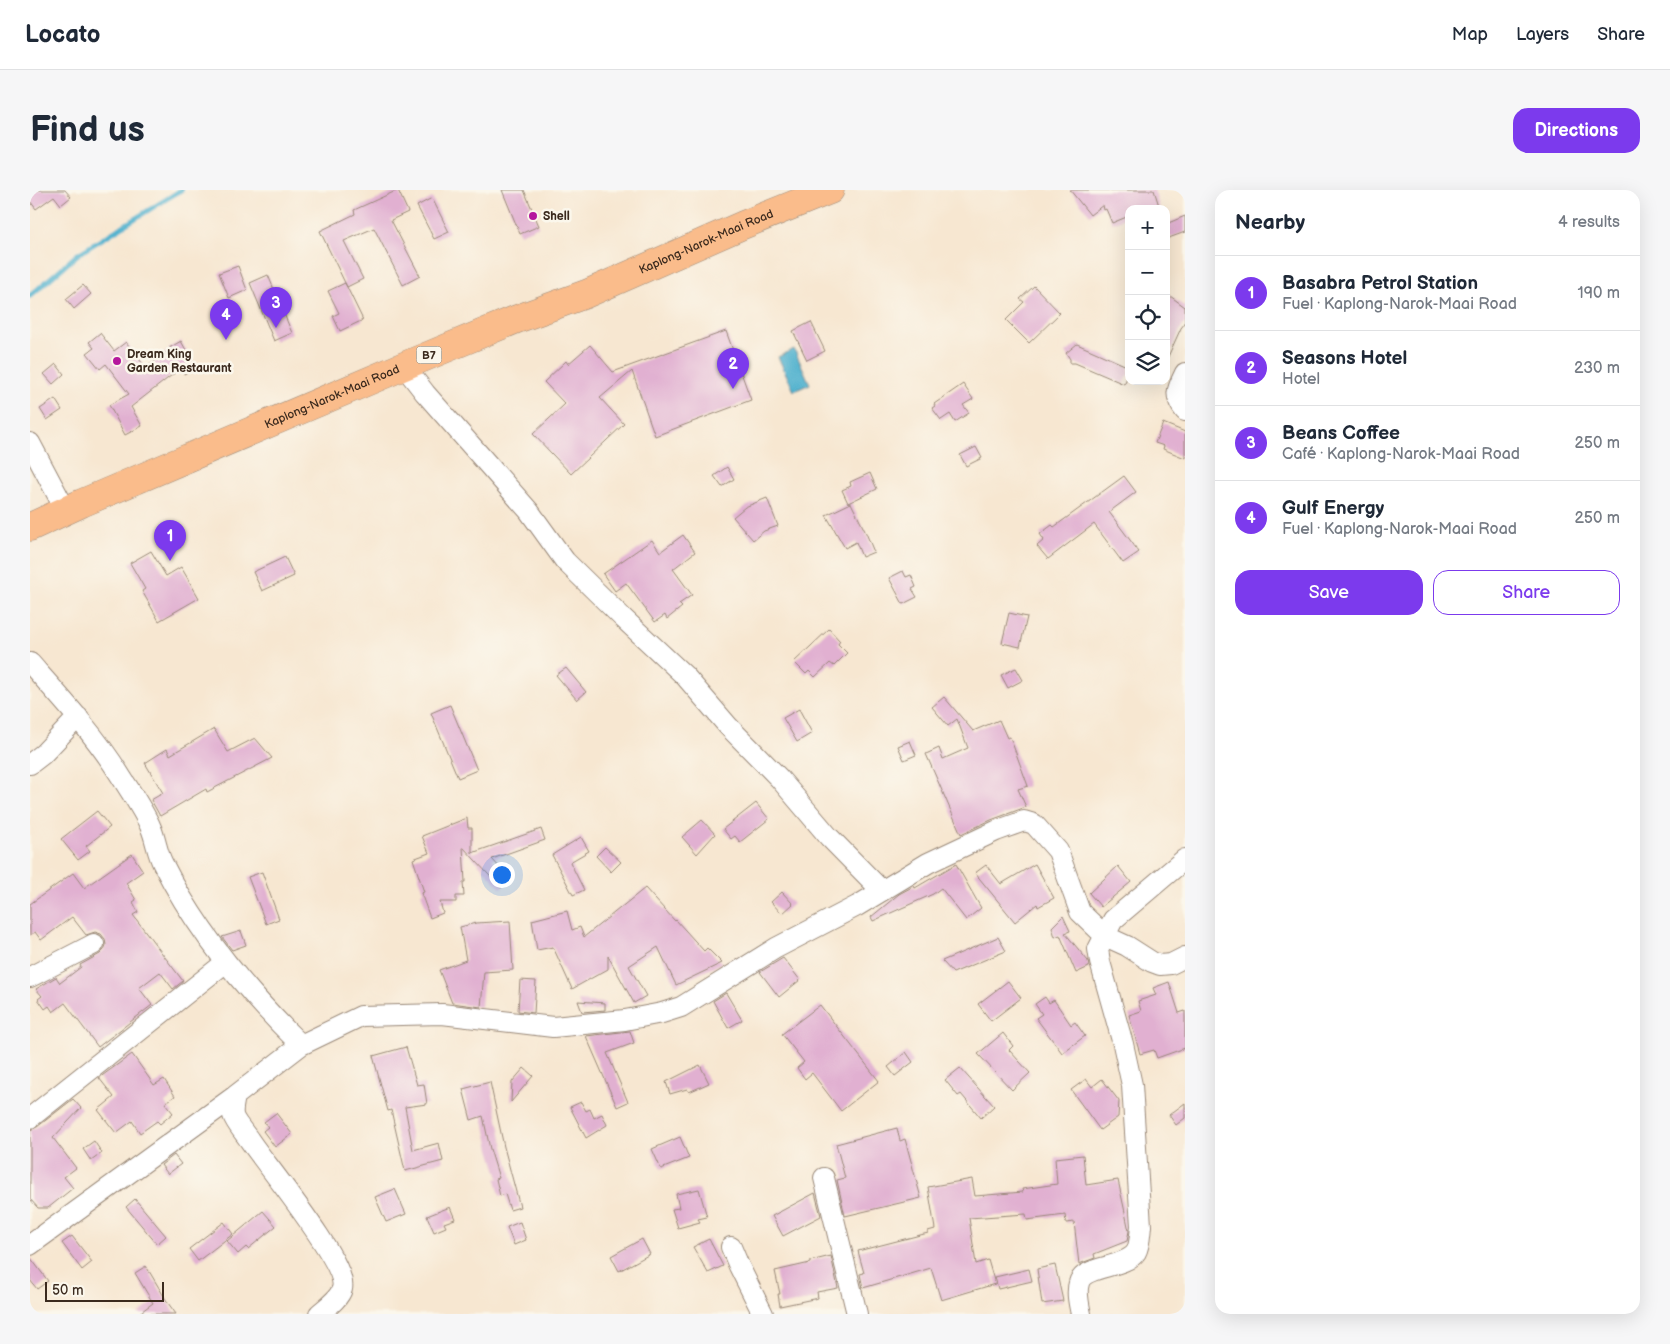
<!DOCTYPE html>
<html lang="en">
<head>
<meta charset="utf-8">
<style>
	body { margin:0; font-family:"Balsamiq Sans",sans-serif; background:#f6f6f7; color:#1f2937 }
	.controls { position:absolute; right:15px; top:15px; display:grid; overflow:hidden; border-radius:10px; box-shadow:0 5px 20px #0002 }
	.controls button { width:45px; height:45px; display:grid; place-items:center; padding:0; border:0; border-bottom:1px solid #e0e1e3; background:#fff; color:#1f2937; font:25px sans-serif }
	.scale { position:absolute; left:15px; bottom:12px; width:119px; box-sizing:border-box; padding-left:5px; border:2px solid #3b2a1e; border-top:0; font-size:14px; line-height:18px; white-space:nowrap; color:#3b2a1e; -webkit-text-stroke:4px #fbf7ec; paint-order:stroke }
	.you { position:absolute; left:471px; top:684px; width:18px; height:18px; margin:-12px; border:4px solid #fff; border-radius:50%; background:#1a73e8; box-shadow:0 0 0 8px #1a73e833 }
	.badge { display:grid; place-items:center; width:32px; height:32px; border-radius:50%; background:#7c3aed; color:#fff; font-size:16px; font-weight:700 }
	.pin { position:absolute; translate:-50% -41px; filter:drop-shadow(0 1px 2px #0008) }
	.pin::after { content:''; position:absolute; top:26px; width:18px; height:15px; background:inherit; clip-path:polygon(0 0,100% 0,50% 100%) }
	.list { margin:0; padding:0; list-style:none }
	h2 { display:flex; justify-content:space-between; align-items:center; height:65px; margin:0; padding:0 20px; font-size:21px }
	h2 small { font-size:16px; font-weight:400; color:#747a83 }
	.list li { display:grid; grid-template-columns:32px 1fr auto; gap:15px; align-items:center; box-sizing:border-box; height:75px; padding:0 20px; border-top:1px solid #e0e1e3 }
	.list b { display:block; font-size:19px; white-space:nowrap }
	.list p { margin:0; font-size:16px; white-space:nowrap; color:#747a83 }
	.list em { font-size:16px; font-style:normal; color:#747a83 }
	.actions { display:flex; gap:10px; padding:15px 20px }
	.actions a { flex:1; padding:11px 0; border:1px solid #7c3aed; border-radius:15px; text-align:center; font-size:18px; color:#7c3aed }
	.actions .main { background:#7c3aed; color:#fff }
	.icon { flex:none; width:28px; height:28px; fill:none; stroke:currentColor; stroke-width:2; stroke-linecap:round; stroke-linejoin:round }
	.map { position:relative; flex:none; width:1155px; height:1124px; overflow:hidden; border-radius:15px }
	header { display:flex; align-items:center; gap:30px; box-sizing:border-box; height:70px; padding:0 25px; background:#fff; border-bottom:1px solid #e0e1e3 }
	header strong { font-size:24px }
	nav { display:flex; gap:28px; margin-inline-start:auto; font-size:18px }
	.intro { display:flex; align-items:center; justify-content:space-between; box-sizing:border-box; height:120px; padding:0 30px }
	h1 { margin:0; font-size:35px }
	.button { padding:12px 22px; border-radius:15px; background:#7c3aed; color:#fff; font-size:18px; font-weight:700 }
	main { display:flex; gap:30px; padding:0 30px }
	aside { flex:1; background:#fff; border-radius:15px; box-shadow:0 5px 20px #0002 }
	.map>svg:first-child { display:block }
	.water { fill:#4fb1ce; stroke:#456e76 }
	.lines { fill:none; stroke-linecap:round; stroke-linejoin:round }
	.stream { stroke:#4fb1ce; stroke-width:5 }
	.building { fill:#e1b0d1 }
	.minor-casing { stroke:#998878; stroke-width:22 }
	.highway-casing { stroke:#998878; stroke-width:29 }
	.minor { stroke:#fff; stroke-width:20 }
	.highway { stroke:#fabc8b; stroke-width:28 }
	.poi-dot { fill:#b5179e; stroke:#fbf7ec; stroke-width:2 }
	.labels { text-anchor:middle; stroke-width:5; stroke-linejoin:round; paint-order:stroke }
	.shield { fill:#fbf7ec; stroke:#75685c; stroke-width:1 }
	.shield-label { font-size:11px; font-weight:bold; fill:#3b2a1e }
	.poi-label { font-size:12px; font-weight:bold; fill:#3b2a1e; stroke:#fbf7ec; text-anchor:start }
	.street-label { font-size:12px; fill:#3b2a1e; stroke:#fbf7ec }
</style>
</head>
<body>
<header>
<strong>Locato</strong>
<nav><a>Map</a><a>Layers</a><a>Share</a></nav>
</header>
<div class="intro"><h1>Find us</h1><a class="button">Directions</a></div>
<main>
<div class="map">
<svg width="1155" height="1124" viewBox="0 0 1155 1124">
	<rect width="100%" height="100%" fill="#fbf7ec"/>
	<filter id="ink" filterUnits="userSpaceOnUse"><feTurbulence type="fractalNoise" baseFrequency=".02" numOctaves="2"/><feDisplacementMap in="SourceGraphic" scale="10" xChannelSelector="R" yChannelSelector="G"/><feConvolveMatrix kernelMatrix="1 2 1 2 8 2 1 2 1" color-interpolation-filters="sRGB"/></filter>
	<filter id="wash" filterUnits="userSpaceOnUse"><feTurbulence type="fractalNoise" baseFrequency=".0096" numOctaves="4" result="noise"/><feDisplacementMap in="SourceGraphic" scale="20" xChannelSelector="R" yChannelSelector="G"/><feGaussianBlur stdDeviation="1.12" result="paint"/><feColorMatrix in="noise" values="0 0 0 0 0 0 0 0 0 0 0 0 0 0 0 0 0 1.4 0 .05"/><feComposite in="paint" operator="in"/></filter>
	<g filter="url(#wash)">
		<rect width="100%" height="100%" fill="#f7e7d1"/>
		<path class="water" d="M764,159L780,194L764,201L748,167Z"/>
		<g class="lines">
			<path class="stream" d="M0,106L48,64L151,0"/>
		</g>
		<g id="blocks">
			<path class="building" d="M0,0H35L41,7L31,15L24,6L6,19L0,11Z
				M368,0L378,22L361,30L390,86L373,95L344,38L314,51L333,89L317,97L290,41L325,24L324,20Z
				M472,0H494L509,36L490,44Z
				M1040,0H1124L1130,19H1099V26L1082,33L1076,19L1074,20L1073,15L1060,25Z
				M402,8L419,42L404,49L387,16Z
				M1155,26V42L1136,49V34Z
				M208,76L217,100L199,108L189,83Z
				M238,85L262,143L244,151L220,93Z
				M315,93L333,130L310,141L303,126L309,123L298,101Z
				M53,95L61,104L44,119L36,109Z
				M1004,96L1030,123L999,153L976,130L994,112L990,109Z
				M1136,103L1155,117V133L1151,138L1136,171Z
				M781,132L795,161L777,170L763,141Z
				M696,141L721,210L625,246L602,181L570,208L594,234L541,284L503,244L535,214L514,192L536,171L538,174L560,155L583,182Z
				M70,143L84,161L96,152L116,178L140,159L139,158L151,151L166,178L154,184L151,178L101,217L112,236L95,245L79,215L99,204L76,174L70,179L57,163L64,158L59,152Z
				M1047,154L1099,177V184L1094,194L1045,173H1040V169L1036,163Z
				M26,174L34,184L23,194L14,184Z
				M933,194L943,209L933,215L939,223L925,232L920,224L911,230L902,218L905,216L904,214Z
				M25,209L32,220L17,230L10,219Z
				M1133,233L1155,242V268L1133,259L1134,256L1125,253Z
				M946,257L952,268L936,276L930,265Z
				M697,277L704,289L692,297L684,286Z
				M840,283L847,299L818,313L812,300L821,296L820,292Z
				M1094,286L1106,302L1079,322L1109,362L1093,373L1064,334L1018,369L1007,356L1014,350L1010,344L1022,335L1024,337Z
				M737,308L748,336L734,341L723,350L703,327L715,317Z
				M821,313L836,343L844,362L832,367L826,352L815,358L796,325Z
				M653,345L665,362L643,379L662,405L649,414L652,417L637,429L635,425L625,432L596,393L585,401L573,384L622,350L630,362Z
				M121,361L136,386L151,377L169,408L129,431L112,401L115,399L100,373Z
				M255,367L264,386L232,401L223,382Z
				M873,381L876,387L881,385L886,397L882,399L887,407L873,414L859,388Z
				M979,423L997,427L990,457L972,453Z
				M799,439L810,451L808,454L817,463L804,476L800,473L785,487L779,481L776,484L764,472Z
				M536,478L556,502L547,510L526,485Z
				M986,478L993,490L978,498L971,485Z
				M914,507L943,541L969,530L977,548L980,547L998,596L988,599L996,617L961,630L931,644L896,564L909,558L913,569L938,558L927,529L918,536L902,517Z
				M420,515L447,580L428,588L401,523Z
				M769,519L782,543L767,552L753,528Z
				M184,539L198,562L225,548L242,568L177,602L176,599L130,626L121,610L133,603L115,573L137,559L140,565Z
				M880,551L886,565L874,570L868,556Z
				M726,613L739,629L710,652L705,646L701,649L693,639Z
				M67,621L80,637L56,656L60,661L48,670L31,649Z
				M437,628L438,638H442V663L511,639L515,650L462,669L480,689L471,698L433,657L435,692H433L434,706H426V712H410L413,723L400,728L391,703L394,702L383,669L399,663L392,646Z
				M672,630L685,644L667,664L652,647Z
				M551,647L559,661L540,672L554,700L543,705L522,665Z
				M575,657L591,672L581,682L566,666Z
				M102,664L113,681L96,693L106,710L103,712L108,722L103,725L153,791L143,799L130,782L109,798L122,815L68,857L35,813L23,822L19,816L15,819L8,809L12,806L6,799L26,787L30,793L51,777L50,775L70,764L74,760L76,755L75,749L71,744L65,742L56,745L42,727L11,750L5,742L0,745V714L43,683L54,698Z
				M926,674L951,718L936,730L911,698L903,704L843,731L841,727L869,704L884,696L885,698Z
				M1005,674L1024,708L1008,717L1007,714L985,732L945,683L956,675L971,694Z
				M1088,676L1101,692L1071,717L1059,703Z
				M232,682L249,729L236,734L218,687Z
				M615,698L645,731L646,730L674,761L677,758L692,773L646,795L628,757L599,776L616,806L604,813L578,766V779L542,799L523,757L507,760L502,730L537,721L542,740L550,737L554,747Z
				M752,702L763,714L752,724L741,712Z
				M1033,726L1040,741L1035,743L1058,771L1059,777L1046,783L1030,745L1025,747L1022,737Z
				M480,731L483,780L454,782L451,817L422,813L409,780L436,770L430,737L446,733Z
				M211,741L216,755L202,760L192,747Z
				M968,747L976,761L923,783L912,771Z
				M753,768L770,790L749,807L730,782Z
				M490,790L506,791L504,823L488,821Z
				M978,791L991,808L961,831L948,814Z
				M1139,792L1149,823L1155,821V858L1127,868L1124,860L1110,864L1099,825L1111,821L1108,811L1126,805L1123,798Z
				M696,803L712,830L698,838L683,811Z
				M1015,807L1019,813L1024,810L1041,835L1045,832L1055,846L1032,863L1006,828L1012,824L1005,814Z
				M548,811L575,813V820L552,822Z
				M790,815L849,891L811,921L782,883L775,889L767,878L774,872L752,844Z
				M600,841L604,853L577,863L598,912L587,917L556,846Z
				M973,843L983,856L979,860L1000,883L982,900L948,864Z
				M376,857L387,895L394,894L397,914L375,917L383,960L409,953L413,971L375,981L361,920L358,921L343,866Z
				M876,862L883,872L865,886L858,877Z
				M102,864L124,895L134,889L145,906L135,913L143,923L130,934L127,931L110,943L102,931L86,943L68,920L84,907L69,888Z
				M670,875L679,893L659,902L657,899L640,904L636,892Z
				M494,878L503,886L481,912L482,892Z
				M930,878L964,916L951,928L931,904L928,906L915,890Z
				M1056,889L1062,897L1072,889L1089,911L1088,927L1070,940L1041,900Z
				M460,892L474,957L490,1017L480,1020L475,1004L470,1006L466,989L469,988L460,959L453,926L441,930L433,899Z
				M43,909L51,918L23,948L46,978L34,987L43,998L18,1018H8L0,1009V940L7,937Z
				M551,912L556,921L560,919L564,928L572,924L577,935L556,948L540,917Z
				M1155,913V928L1146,935L1139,925Z
				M246,923L262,944L245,957L233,941L238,937L234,932Z
				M867,938L870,951L875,949L891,1008L815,1026L807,990L815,988L806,954Z
				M650,947L659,968L631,979L622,959Z
				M64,951L72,963L61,971L53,959Z
				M144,965L151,974L138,984L131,975Z
				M1053,965L1056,995L1088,990L1099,1041L1097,1051L1064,1064L1065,1068L1049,1074L1044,1032L1036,1033L1035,1025L997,1030L996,1024L939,1028L946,1074L958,1070L965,1094L911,1110L901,1078L833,1098L830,1084L834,1083L828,1061L898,1043V1041L905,1039L898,997L942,989L945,1006L993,1002L992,999L1027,994L1025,968Z
				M365,999L376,1024L356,1032L345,1007Z
				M669,999L677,1027L668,1029L670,1032L648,1038L642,1019L649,1018L646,1004Z
				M785,1003L791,1026L753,1046L742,1026Z
				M105,1009L136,1046L127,1054L96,1017Z
				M420,1017L425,1029L414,1033L416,1037L404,1042L397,1026Z
				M233,1021L246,1036L218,1059L216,1057L208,1064L197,1051Z
				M194,1032L203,1044L168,1071L159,1059Z
				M490,1032L496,1050L484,1055L477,1037Z
				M42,1046L62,1072L52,1080L32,1053Z
				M612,1049L620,1064L589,1081L581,1066Z
				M679,1049L693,1076L678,1083L663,1057Z
				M801,1066L808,1098L787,1102L788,1108L750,1116L748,1104H750L745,1081L780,1073V1071Z
				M0,1067L18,1091L7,1099L0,1090Z
				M1025,1075L1033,1111L1012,1114L1007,1079Z
				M116,1076L138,1113L146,1124H108L123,1113L105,1083Z
				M999,1079L1002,1091L968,1099L965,1087Z"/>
		</g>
	</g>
	<g filter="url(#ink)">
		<use href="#blocks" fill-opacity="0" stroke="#998878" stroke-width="1"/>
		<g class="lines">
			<g class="minor-casing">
				<path id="minor" d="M374,176L395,203L499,321L535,371L593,428L655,486L698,536L749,588L799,647L851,700
					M1155,183C1147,199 1143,206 1155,221
					M0,253L36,321
					M0,473C32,509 65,545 90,585C100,601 114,621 121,638C126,650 127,663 133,674C167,742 217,802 271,855
					M0,574L13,564L48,527
					M0,787L64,754
					M0,928L196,772
					M794,988L827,1124
					M0,1055L205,906
					M701,1057L709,1076L733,1124
					M289,1124C297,1117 309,1109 312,1099C319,1075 236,975 220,951C216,945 204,931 203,925C202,919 204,912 205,906L271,855L331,826L412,824L523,837L595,830L632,823L651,817L746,758L827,716L898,673L966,641L994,631L1004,634L1028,661L1050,722L1075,746L1097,756L1122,772L1130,775L1141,774L1155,767
					M1051,1124C1049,1115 1046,1102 1049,1093C1053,1075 1095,1079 1106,1062C1110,1055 1110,1044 1111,1036L1102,895L1093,854L1070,772L1068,759L1083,730L1155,669"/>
			</g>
			<g class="highway-casing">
				<g id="highway">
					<path id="s1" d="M0,337L52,313L388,170L487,129L556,104L713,35L800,0"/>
				</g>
			</g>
			<use href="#minor" class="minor"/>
			<use href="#highway" class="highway"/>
		</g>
	</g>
	<g class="poi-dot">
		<circle cx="503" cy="26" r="5"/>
		<circle cx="87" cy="171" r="5"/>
	</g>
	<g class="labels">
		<rect class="shield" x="386.5" y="156.5" width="25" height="17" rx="4"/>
		<g class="shield-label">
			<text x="399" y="169">B7</text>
		</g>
		<g class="poi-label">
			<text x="513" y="30">Shell</text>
			<text x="97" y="168">Dream King<tspan x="97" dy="14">Garden Restaurant</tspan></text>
		</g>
		<g class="street-label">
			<text dy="4" stroke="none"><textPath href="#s1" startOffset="734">Kaplong-Narok-Maai Road</textPath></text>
			<text dy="4" stroke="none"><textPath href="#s1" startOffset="329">Kaplong-Narok-Maai Road</textPath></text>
		</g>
	</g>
</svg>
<div class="controls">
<button>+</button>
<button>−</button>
<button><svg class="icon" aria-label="locate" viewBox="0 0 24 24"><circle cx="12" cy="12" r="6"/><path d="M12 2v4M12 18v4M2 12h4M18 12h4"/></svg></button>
<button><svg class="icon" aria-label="layers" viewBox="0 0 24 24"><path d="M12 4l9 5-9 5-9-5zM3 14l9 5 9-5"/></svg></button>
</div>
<div class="scale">50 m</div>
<div class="you"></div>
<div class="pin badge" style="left:140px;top:371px">1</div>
<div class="pin badge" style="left:703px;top:199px">2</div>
<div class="pin badge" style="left:246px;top:138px">3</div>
<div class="pin badge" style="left:196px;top:150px">4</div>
</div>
<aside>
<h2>Nearby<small>4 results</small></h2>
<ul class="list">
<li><span class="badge">1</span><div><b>Basabra Petrol Station</b><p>Fuel · Kaplong-Narok-Maai Road</p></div><em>190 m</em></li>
<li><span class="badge">2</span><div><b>Seasons Hotel</b><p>Hotel</p></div><em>230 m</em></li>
<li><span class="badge">3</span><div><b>Beans Coffee</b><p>Café · Kaplong-Narok-Maai Road</p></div><em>250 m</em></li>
<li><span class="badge">4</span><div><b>Gulf Energy</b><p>Fuel · Kaplong-Narok-Maai Road</p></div><em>250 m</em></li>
</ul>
<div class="actions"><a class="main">Save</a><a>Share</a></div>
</aside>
</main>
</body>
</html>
